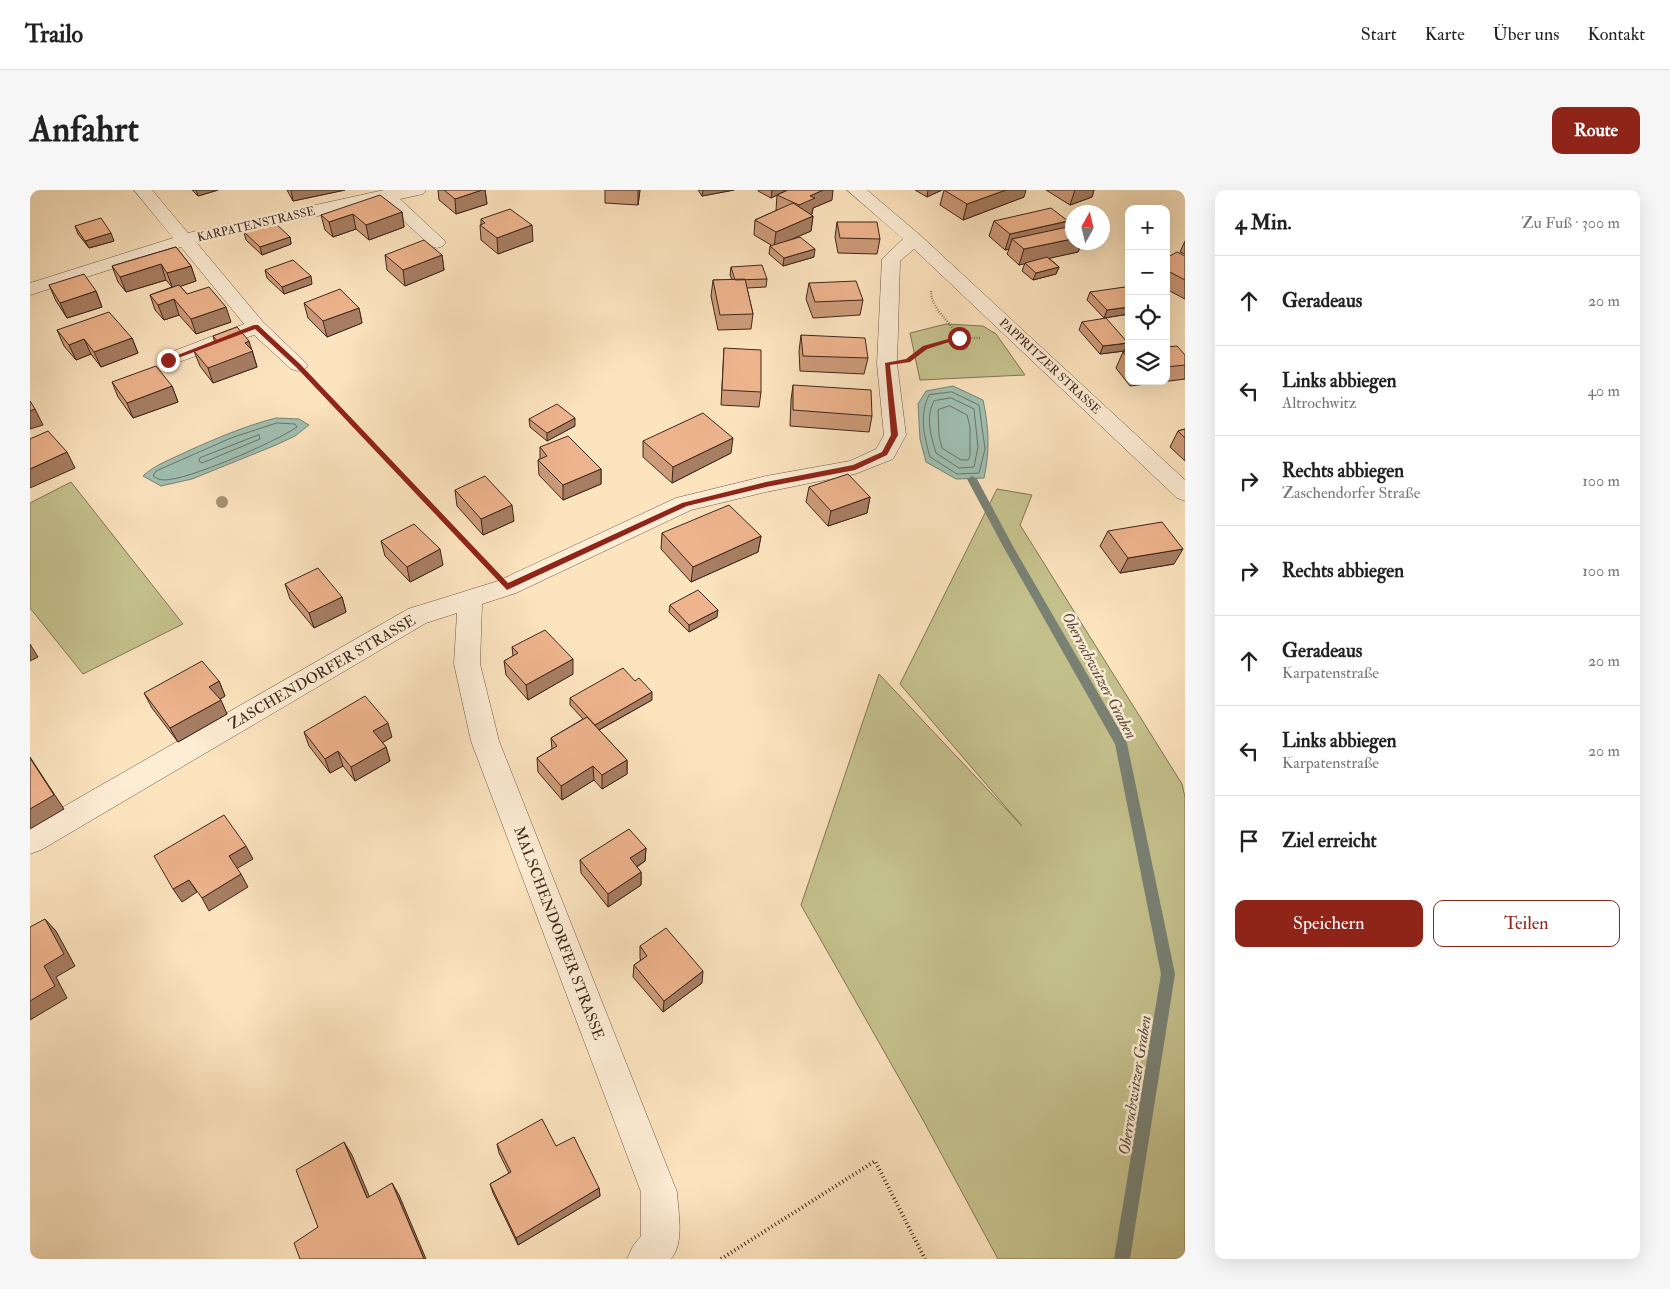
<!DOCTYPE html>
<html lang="de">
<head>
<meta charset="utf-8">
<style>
	body { margin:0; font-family:"IM FELL Double Pica",serif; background:#f6f6f6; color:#222 }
	.controls { position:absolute; right:15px; top:15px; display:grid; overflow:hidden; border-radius:10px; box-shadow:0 5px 20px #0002 }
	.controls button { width:45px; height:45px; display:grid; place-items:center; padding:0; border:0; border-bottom:1px solid #e0e0e0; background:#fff; color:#222; font:25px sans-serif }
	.compass { position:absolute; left:1035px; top:15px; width:45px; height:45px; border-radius:50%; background:#fff; box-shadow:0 5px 20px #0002; rotate:8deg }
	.stop { position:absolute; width:15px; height:15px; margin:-11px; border:4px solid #8f2418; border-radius:50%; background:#fff }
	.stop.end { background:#8f2418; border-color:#fff; box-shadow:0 1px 5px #0008 }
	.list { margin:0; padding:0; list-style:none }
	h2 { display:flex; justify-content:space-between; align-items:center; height:65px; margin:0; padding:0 20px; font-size:21px }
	h2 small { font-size:16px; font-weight:400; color:#767676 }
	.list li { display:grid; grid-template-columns:32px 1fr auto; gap:15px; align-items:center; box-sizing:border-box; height:90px; padding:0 20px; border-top:1px solid #e0e0e0 }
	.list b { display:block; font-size:19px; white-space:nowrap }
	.list p { margin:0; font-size:16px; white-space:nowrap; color:#767676 }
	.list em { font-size:16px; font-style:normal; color:#767676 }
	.actions { display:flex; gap:10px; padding:15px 20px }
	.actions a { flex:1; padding:11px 0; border:1px solid #8f2418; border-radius:10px; text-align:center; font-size:18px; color:#8f2418 }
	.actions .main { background:#8f2418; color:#fff }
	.icon { flex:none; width:28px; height:28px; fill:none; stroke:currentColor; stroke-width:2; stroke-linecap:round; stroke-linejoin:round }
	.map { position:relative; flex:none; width:1155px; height:1069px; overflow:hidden; border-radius:10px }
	header { display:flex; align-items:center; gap:30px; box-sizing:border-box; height:70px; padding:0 25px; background:#fff; border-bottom:1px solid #e0e0e0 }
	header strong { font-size:24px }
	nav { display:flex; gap:28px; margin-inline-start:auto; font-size:18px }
	.intro { display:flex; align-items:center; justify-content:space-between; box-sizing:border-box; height:120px; padding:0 30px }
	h1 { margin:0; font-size:35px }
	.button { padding:12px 22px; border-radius:10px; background:#8f2418; color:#fff; font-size:18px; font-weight:700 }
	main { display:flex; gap:30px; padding:0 30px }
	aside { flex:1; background:#fff; border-radius:10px; box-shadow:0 5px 20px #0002 }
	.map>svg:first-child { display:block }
	.green { fill:#c5c28e; stroke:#827455 }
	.water { fill:#9fbfb1; stroke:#798275 }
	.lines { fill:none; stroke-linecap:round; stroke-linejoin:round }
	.shore { stroke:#6f7266; stroke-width:1 }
	.stream { fill:#798275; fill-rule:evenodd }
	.minor-casing { stroke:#6e5645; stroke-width:1 }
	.path-far2 { stroke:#3f261c; stroke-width:2.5; stroke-dasharray:0.5 2; stroke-linecap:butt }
	.path-far1 { stroke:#3f261c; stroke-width:3; stroke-dasharray:1 2.5; stroke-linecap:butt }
	.path { stroke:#3f261c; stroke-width:4; stroke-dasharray:1 3; stroke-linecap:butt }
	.minor { fill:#fdedd5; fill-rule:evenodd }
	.tree { fill:#a69175 }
	.wall { fill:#cd9b79; stroke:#3f261c }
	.shaded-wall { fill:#a77e63; stroke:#3f261c }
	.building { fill:#eeb48d; stroke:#3f261c }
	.route { fill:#8f2418 }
	.labels { text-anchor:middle; stroke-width:5; stroke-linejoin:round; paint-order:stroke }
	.far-street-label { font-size:12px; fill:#3f261c; stroke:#fdedd5 }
	.street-label { font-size:15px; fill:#3f261c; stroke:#fdedd5 }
	.water-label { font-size:16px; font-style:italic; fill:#574c41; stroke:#fdedd5 }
</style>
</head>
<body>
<header>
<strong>Trailo</strong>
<nav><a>Start</a><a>Karte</a><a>Über uns</a><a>Kontakt</a></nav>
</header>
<div class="intro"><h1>Anfahrt</h1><a class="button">Route</a></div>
<main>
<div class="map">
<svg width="1155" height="1069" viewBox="0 0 1155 1069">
	<rect width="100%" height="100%" fill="#fce4bf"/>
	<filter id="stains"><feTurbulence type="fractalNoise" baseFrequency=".004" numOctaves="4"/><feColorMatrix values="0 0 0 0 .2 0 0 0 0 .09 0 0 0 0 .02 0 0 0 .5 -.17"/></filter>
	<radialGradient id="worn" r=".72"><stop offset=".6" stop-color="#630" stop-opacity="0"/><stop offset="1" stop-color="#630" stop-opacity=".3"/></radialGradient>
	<path class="green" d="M916,134L953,136L966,144L995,185L890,190L880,143Z
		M41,292L153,434L53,484L0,418V313Z
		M967,299L1002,305L990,335L1152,594L1155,607V1069H968L893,930L771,715L849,484L992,636L870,494Z"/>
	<path class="water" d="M923,196L953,210C959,237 960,261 954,288L926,289L896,272L890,249L888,214L896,201Z
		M246,228L269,229L279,235L265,246L246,255L162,289L131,296L113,286C126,274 142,269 158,261C187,248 215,236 246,228Z"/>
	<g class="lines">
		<path class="shore" d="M922,202L949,215L955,259L949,283L927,284L900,267C894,246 889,225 899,205Z
			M921,208L944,219L948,257L944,277L929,278L906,263C901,246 895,227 904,211Z
			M920,216L937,225L940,237V266L938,270H931L912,258L909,246L908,220Z
			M247,233L265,234L267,237C245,252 159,290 134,290C130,290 126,288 123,286L126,281L201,248Z
			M229,245L230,249L172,273L169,271L170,268Z"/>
		<path class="stream" d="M942,286L947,289L984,358L1097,553L1145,784L1100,1069H1084L1131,784L1085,554L974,358L937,289Z"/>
		<g class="minor-casing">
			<path id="minor" d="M104,0H122L158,43L354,0H396L393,4L370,9L416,52L413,56L407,58L401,56L353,12L166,52L233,132L278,175L275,179L268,181L261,179L224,145L138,176L131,174L128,170L131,166L214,134L151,57L0,105V93L143,48Z
				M817,0H837L890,45L1155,290V311L1147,308L884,59L870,71L867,174L876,245L863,269L825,284L736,302L661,320L486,403L452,414L450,474L469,551L647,1002C648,1022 655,1052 641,1069H597L603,1056L611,1046V1002L441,551L424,474L427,423L396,433L11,660L0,664V636L378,419L468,391L646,308L736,286L820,271L846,259L854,245L847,174L852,69L873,49Z"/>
		</g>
		<path class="path-far2" d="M901,101C901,120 921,131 929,148
			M885,165C905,152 926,148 950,148
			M286,194L358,270"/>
		<path class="path-far1" d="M356,269L456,375"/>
		<path class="path" d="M691,1069L845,971L895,1069"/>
		<use href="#minor" class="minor"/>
	</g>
	<g class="tree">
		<circle cx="933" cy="155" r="5.5"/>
		<circle cx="192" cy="312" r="6"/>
	</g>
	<path class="wall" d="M162,0H188L168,6Z
		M257,0H315L263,11Z
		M408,0H455L457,14L426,24L409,10Z
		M575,0H610L608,15L575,13Z
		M668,0H704L672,6Z
		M728,0H757L748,4L802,10L783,18L782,24H781L783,26L781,41L764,48L784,67L753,76L739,64L740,56L741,55L724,45L725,30L747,20H746L747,5L741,8L728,1Z
		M885,0H912L897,7Z
		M914,0L994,7L933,30L910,15Z
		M1016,0H1064L1062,7L1040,15Z
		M372,22L374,37L339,50L326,39L303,47L295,40L291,25Z
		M451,29L503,51L468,64L451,50L450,35L451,34Z
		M964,31L1035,38L1042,52H1052L1048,62L1019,68L1029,77L1026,84L1003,90L992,81L995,73L989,75L977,64L979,59L975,60L959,46Z
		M807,32L850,49L847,64L808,63L805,47Z
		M45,36L84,51L59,58L48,44Z
		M214,42L260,47L261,54L232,65L216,50Z
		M1155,51V64L1150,62Z
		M146,57L161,76L166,91L150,96L157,104L201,132L166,144L149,125L134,130L125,120L120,105L142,97L136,90L96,102L88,92L82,76Z
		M355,65H412L414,80L375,96L357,80Z
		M1155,66V109L1136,99V68Z
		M701,77L737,89L736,97L717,98L723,124L721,139L688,140L681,106L683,90H702L700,85Z
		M235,80L282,94L254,104L237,88Z
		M779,93L833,110L830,125L783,128L776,109Z
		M19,95L66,101L72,117L37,128L26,111Z
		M1060,102H1099V124L1074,128L1057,110Z
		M274,113L329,118L332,133L297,147L278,128Z
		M1052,132L1098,153L1094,161L1070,164L1049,140Z
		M27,140L102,148L108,163L71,177L61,164L46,170L34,156Z
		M771,145L838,168L834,184L770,181L769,161Z
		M183,146L222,160L227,177L183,193L170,176L164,161L185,153Z
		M1136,157L1155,165V189L1100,196L1086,178L1093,162H1099V191H1136Z
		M694,158L731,202L729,217L691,215Z
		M82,192L142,196L148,212L103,228L88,207Z
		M763,195L842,226L839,242L760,236L761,210Z
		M499,229L545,236L517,251L500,237Z
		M1155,239V271L1140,257L1148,241Z
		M613,251L701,263L642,293L613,267Z
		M510,257L571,279V294L533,310L509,285L508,270L510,269Z
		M779,297L840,307L837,323L798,336L776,312Z
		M425,300L484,331L453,345L427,316Z
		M1078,341L1144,374L1090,383L1070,356Z
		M632,343L731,346L728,362L661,392L631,359Z
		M351,351L413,375L380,392L355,366Z
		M255,394L312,407L316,422L284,438L260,409Z
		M640,415L687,427L659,442L639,422Z
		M482,457L543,484L498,510L476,485L474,471L483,466Z
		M189,491L195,506L190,509L197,524L148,552L122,518L114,503Z
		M540,508L622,510L569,540L597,570V584L572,599L564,590L532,610L508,582L507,568L522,559L521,548L553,529L540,515Z
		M274,542L362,547L352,552L356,557L360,571L325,591L313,576L300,583L279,556Z
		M616,658L615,671L607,677L611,682V695L578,717L551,683L550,670Z
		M610,756L672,793L633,822L603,787L604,775L611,770L610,769Z
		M467,954L569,998L570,1006L488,1055L463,1003L460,994L479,983L469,963Z"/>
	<path class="shaded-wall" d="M166,0H188L168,6Z
		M261,0H315L263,11Z
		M452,0H455L457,14L426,24L425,9Z
		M608,0H610L608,15Z
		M673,0H704L672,6Z
		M742,0H757L741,8Z
		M793,0H803L802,10L783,18L782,24L766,31L769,15L780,6Z
		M898,0H912L897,7Z
		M976,0H996L994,7L933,30L937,14Z
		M1045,0H1064L1062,7L1040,15Z
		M372,22L374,37L339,50L336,35Z
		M323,24L326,39L303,47L299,32Z
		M783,26L781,41L744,57L746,42Z
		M1038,31L1032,47L982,49L979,59L975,60L980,44Z
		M502,35L503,51L468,64L467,48Z
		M81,43L84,51L59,58L55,51Z
		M260,47L261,54L232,65L230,57Z
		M1042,49V52H1052L1048,62L989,75L994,59Z
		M785,59L784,67L753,76L754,68Z
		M412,65L414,80L375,96L373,80Z
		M131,74L136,90L96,102L90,87Z
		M161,76L166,91L143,99L137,83Z
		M1029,77L1026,84L1003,90L1006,83Z
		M281,86L282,94L254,104L252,97Z
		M66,101L72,117L37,128L30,113Z
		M144,109L149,125L134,130L128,115Z
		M196,117L201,132L166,144L161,129Z
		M1099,117V124L1074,128L1077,120Z
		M329,118L332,133L297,147L293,131Z
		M102,148L108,163L71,177L64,162Z
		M54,149L61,164L46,170L39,155Z
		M219,151L227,177L183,193L178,178L215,153Z
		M1098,153L1094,161L1070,164L1073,156Z
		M142,196L148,212L103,228L97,213Z
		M5,219L13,235L0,239V221Z
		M545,228V236L517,251V243Z
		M703,248L701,263L642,293L643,277Z
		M37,262L45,278L0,298V279Z
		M571,279V294L533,310V295Z
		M840,307L837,323L798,336L801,321Z
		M482,315L484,331L453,345L451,329Z
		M731,346L728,362L661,392L663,377Z
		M410,359L413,375L380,392L377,377Z
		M1153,359L1144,374L1090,383L1098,368Z
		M312,407L316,422L284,438L279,423Z
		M688,420L687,427L659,442V435Z
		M0,454L8,467L0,471Z
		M543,469V484L498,510L496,495Z
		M189,491L195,506L186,512L179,497Z
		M622,502V510L565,542V535Z
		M191,510L197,524L148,552L140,538Z
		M358,533L362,547L347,556L343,541Z
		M356,557L360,571L325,591L321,577Z
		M308,561L313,576L300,583L295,569Z
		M0,567L34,619L0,639Z
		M597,570V584L572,599V585Z
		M563,576L564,590L532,610L531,596Z
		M216,656L223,669L206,679L199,666Z
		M616,658L615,671L599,681L600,668Z
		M611,682V695L578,717V704Z
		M211,684L218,697L179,721L172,708Z
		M159,690L167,702L152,712L143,699Z
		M15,729L26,741L45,776L26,787L37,808L0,830V811L14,776Z
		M673,781L672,793L633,822L634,811Z
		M314,952L322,965L345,1020L337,1008Z
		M362,993L369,1005L396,1069H394Z
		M569,998L570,1006L488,1055L486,1048Z"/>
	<path class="building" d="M414,0H452L425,9Z
		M758,0H793L780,6L785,8L769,15L747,5Z
		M914,0H976L937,14Z
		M350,5L372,22L336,35L323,24L299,32L291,25Z
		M763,13L783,26L746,42L725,30Z
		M1021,18L1038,31L980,44L964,31Z
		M480,19L502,35L467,48L450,35L455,33L451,29Z
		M71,28L81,43L55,51L45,36Z
		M244,32L260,47L230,57L214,42Z
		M807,32H847L850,49L810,48Z
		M1042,36V49L994,59L982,49Z
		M770,47L785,59L754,68L740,56Z
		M394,50L412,65L373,80L355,65Z
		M146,57L161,76L137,83L131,74L90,87L82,76Z
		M1147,62L1155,66V90L1136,80V68Z
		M1017,67L1029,77L1006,83L995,73Z
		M263,70L281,86L252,97L235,80Z
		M732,75L737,89L705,90L701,77Z
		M54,84L66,101L30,113L19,95Z
		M715,89L723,124L690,125L683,90Z
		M826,91L833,110L785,112L779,93Z
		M149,95L157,104L179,97L196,117L161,129L144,109L128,115L120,105Z
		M1095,97L1099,102V117L1077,120L1060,102Z
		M310,99L329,118L293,131L274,113Z
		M79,122L102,148L64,162L54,149L39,155L27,140Z
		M1076,128L1098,153L1073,156L1052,132Z
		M207,137L219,151L215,153L223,161L178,178L164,161L188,152L183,146Z
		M771,145L835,148L838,168L773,166Z
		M1147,156L1155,165V175L1136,177V157Z
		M694,158L731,160V202L692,200Z
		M1093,162H1099V170Z
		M126,176L142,196L97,213L82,192Z
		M763,195L841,200L842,226L763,220Z
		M0,211L5,219L0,221Z
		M527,214L545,228L517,243L499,229Z
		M673,223L703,248L643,277L613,251Z
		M1155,239V248L1148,241Z
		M18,241L37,262L0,279V249Z
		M538,246L571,279L533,295L508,270L517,266L510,257Z
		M818,284L840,307L801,321L779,297Z
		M455,286L482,315L451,329L425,300Z
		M699,315L731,346L663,377L632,343Z
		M1132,332L1153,359L1098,368L1078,341Z
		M384,334L410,359L377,377L351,351Z
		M288,378L312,407L279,423L255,394Z
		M668,400L688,420L659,435L640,415Z
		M515,440L543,469L496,495L474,471L488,463L482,457Z
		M172,471L189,491L179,497L191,510L140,538L114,503Z
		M593,478L605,491L609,488L622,502L565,535L540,508Z
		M335,506L358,533L343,541L356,557L321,577L308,561L295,569L274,542Z
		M557,527L597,570L572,585L563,576L531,596L507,568L527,556L521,548Z
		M0,568L24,605L0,619Z
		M194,625L216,656L199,666L211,684L172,708L159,690L143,699L124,666Z
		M599,639L616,658L600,668L611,682L578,704L550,670Z
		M15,729L34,764L14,776L25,796L0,811V737Z
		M636,738L673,781L634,811L604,775L617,766L610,756Z
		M512,929L526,956L544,947L569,998L486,1048L460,994L481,982L467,954Z
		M314,952L337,1008L362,993L394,1069H270L264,1053L288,1037L266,980Z"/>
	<path class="route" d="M224,135H228L270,174L478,393L652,313L736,292L823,275L852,262L861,245L855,173L876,169L893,156L929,146L932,148L897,159L880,172L860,175L868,245L857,265L825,280L736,297L657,316L477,400L266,177L225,139L140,171L135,170Z"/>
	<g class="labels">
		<g class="far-street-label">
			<text transform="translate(226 34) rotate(-13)" y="4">KARPATENSTRASSE</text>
			<text transform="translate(1020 176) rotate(43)" y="4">PAPPRITZER STRASSE</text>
		</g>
		<g class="street-label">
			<text transform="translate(292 482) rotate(-30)" y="5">ZASCHENDORFER STRASSE</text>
			<text transform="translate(529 743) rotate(69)" y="5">MALSCHENDORFER STRASSE</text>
		</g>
		<g class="water-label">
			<text transform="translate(1070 485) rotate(62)" y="6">Oberrochwitzer Graben</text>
			<text transform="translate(1104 895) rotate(-81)" y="6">Oberrochwitzer Graben</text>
		</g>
	</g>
	<rect width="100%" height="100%" filter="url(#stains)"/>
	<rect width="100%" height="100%" fill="url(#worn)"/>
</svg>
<div class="controls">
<button>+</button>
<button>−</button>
<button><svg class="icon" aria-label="locate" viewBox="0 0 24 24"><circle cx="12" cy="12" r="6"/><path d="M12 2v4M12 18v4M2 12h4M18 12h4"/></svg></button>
<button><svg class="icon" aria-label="layers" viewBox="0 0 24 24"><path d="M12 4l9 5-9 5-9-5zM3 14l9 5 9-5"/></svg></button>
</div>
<svg class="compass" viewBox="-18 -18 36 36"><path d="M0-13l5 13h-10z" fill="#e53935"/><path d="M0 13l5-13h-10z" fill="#767676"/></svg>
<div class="stop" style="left:929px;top:148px"></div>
<div class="stop end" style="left:138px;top:170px"></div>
</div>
<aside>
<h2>4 Min.<small>Zu Fuß · 300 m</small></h2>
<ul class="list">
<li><svg class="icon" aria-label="ahead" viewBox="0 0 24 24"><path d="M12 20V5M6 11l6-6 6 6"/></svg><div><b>Geradeaus</b></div><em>20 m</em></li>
<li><svg class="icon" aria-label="left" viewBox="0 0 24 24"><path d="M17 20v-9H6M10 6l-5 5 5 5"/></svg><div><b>Links abbiegen</b><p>Altrochwitz</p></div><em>40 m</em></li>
<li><svg class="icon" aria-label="right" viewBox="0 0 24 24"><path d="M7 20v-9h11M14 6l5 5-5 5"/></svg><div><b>Rechts abbiegen</b><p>Zaschendorfer Straße</p></div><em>100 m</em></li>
<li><svg class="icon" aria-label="right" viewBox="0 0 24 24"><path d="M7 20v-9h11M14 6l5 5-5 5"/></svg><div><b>Rechts abbiegen</b></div><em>100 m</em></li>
<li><svg class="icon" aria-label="ahead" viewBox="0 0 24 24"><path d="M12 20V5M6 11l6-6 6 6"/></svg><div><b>Geradeaus</b><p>Karpatenstraße</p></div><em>20 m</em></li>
<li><svg class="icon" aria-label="left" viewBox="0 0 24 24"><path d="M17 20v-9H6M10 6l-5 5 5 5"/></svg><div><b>Links abbiegen</b><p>Karpatenstraße</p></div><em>20 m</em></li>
<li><svg class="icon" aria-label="arrive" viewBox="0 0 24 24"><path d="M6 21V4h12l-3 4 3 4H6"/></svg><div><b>Ziel erreicht</b></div></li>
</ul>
<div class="actions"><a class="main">Speichern</a><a>Teilen</a></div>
</aside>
</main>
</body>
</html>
